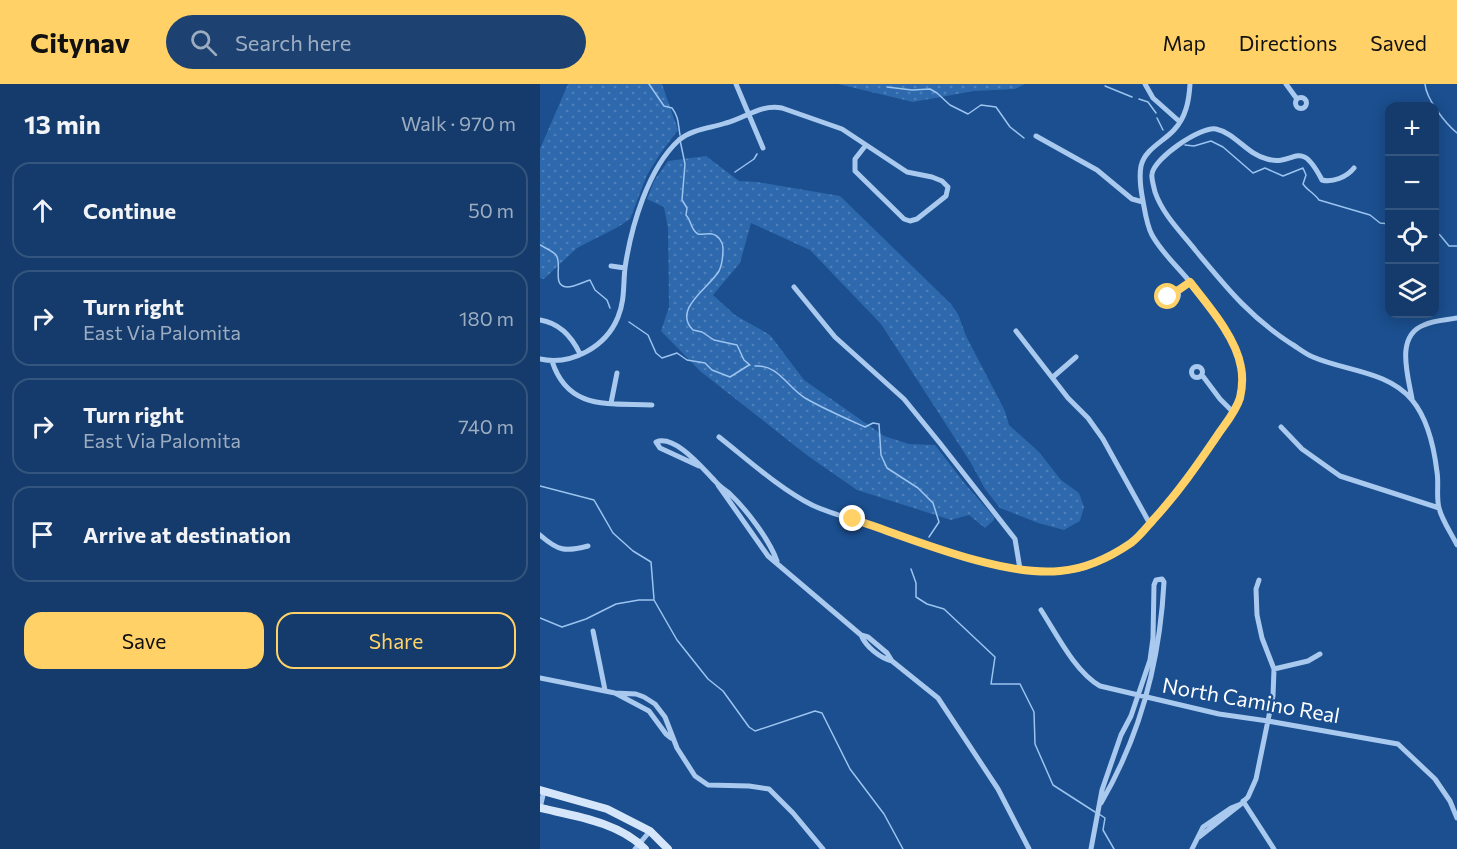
<!DOCTYPE html>
<html lang="en">
<head>
<meta charset="utf-8">
<style>
	body { margin:0; font-family:Commissioner,sans-serif; background:#1d4271; color:#f1f3f6 }
	.controls { position:absolute; right:18px; top:18px; display:grid; overflow:hidden; border-radius:12px; box-shadow:0 3px 15px #0003 }
	.controls button { width:54px; height:54px; display:grid; place-items:center; padding:0; border:0; border-bottom:2px solid #33557e; background:#143b6b; color:#f1f3f6; font:30px sans-serif }
	.stop { position:absolute; width:18px; height:18px; margin:-14px; border:4px solid #ffd166; border-radius:50%; background:#fff }
	.stop.end { background:#ffd166; border-color:#fff; box-shadow:0 2px 6px #0008 }
	.list { margin:0; padding:0; list-style:none }
	h2 { display:flex; justify-content:space-between; align-items:center; height:78px; margin:0; padding:0 24px; font-size:26px }
	h2 small { font-size:20px; font-weight:400; color:#9dadc1 }
	.list li { display:grid; grid-template-columns:39px 1fr auto; gap:18px; align-items:center; box-sizing:border-box; height:96px; margin:0 12px 12px; padding:0 12px; border:2px solid #33557e; border-radius:18px }
	.list b { display:block; font-size:22px; white-space:nowrap }
	.list p { margin:0; font-size:20px; white-space:nowrap; color:#9dadc1 }
	.list em { font-size:20px; font-style:normal; color:#9dadc1 }
	.actions { display:flex; gap:12px; padding:18px 24px }
	.actions a { flex:1; padding:14px 0; border:2px solid #ffd166; border-radius:18px; text-align:center; font-size:21px; color:#ffd166 }
	.actions .main { background:#ffd166; color:#111 }
	.icon { flex:none; width:33px; height:33px; fill:none; stroke:currentColor; stroke-width:2; stroke-linecap:round; stroke-linejoin:round }
	.map { position:relative; flex:none; width:917px; height:765px; overflow:hidden }
	header { display:flex; align-items:center; gap:36px; box-sizing:border-box; height:84px; padding:0 30px; background:#ffd166; color:#111 }
	header strong { font-size:28px }
	nav { display:flex; gap:33px; margin-inline-start:auto; font-size:21px }
	.search { width:420px; height:54px; background:#1d4271; display:flex; align-items:center; gap:15px; box-sizing:border-box; padding:0 21px; border-radius:33px; color:#9dadc1; font-size:22px }
	main { display:flex }
	aside { flex:1; background:#143b6b }
	.map>svg:first-child { display:block }
	.green { fill:url(#green-dots) }
	.lines { fill:none; stroke-linecap:round; stroke-linejoin:round }
	.stream { stroke:#9cc4f0; stroke-width:1.5 }
	.street { stroke:#a9c9ee; stroke-width:5 }
	.secondary { stroke:#d6e6fa; stroke-width:8 }
	.route { stroke:#ffd166; stroke-width:8 }
	.labels { text-anchor:middle; stroke-width:4.5; stroke-linejoin:round; paint-order:stroke }
	.street-label { font-size:21px; fill:#fff; stroke:#1b4f8f }
</style>
</head>
<body>
<header>
<strong>Citynav</strong>
<div class="search"><svg class="icon" aria-label="search" viewBox="0 0 24 24"><circle cx="10" cy="10" r="6"/><path d="M15 15l6 6"/></svg>Search here</div>
<nav><a>Map</a><a>Directions</a><a>Saved</a></nav>
</header>
<main>
<aside>
<h2>13 min<small>Walk · 970 m</small></h2>
<ul class="list">
<li><svg class="icon" aria-label="ahead" viewBox="0 0 24 24"><path d="M12 20V5M6 11l6-6 6 6"/></svg><div><b>Continue</b></div><em>50 m</em></li>
<li><svg class="icon" aria-label="right" viewBox="0 0 24 24"><path d="M7 20v-9h11M14 6l5 5-5 5"/></svg><div><b>Turn right</b><p>East Via Palomita</p></div><em>180 m</em></li>
<li><svg class="icon" aria-label="right" viewBox="0 0 24 24"><path d="M7 20v-9h11M14 6l5 5-5 5"/></svg><div><b>Turn right</b><p>East Via Palomita</p></div><em>740 m</em></li>
<li><svg class="icon" aria-label="arrive" viewBox="0 0 24 24"><path d="M6 21V4h12l-3 4 3 4H6"/></svg><div><b>Arrive at destination</b></div></li>
</ul>
<div class="actions"><a class="main">Save</a><a>Share</a></div>
</aside>
<div class="map">
<svg width="917" height="765" viewBox="0 0 917 765">
	<defs>
		<pattern id="green-dots" width="8" height="8" patternUnits="userSpaceOnUse" patternTransform="scale(1.5)"><rect width="8" height="8" fill="#2e69ad"/><path d="M2 2h.1M6 6h.1" fill="none" stroke="#4d80b9" stroke-width="1.8" stroke-linecap="round"/></pattern>
	</defs>
	<rect width="100%" height="100%" fill="#1b4f8f"/>
	<path class="green" d="M28,0H122L138,46L120,70L107,91L90,135L78,143L37,164L4,195L0,194V65Z
		M298,0H485L475,5L434,7L373,18Z
		M166,72L199,97L217,98L300,112L411,220L418,230L426,252L465,327L469,341L499,368L521,396L539,409L544,423L540,437L524,446L498,439L460,424L445,405L431,379L341,240L270,166L211,139L200,179L173,211L195,231L230,251L264,296L344,352L369,360L395,361L426,401L454,433V436L445,444L429,431L411,436L317,406L268,372L160,287L121,247L129,223L128,144L124,123L107,115L114,97L128,77Z"/>
	<g class="lines">
		<path class="stream" d="M109,0L124,22L132,24C139,33 138,40 140,51
			M885,0C886,15 906,40 917,49
			M565,2L592,13
			M347,3L372,6L390,5L397,9L410,21L428,30L441,21L456,23L470,43L484,54
			M599,15L608,18L616,29
			M617,34L623,46
			M140,56L145,80L142,116L147,124L146,131C152,137 150,145 158,150C162,151 168,149 172,150C178,151 183,158 183,164C183,171 182,181 179,187C169,204 132,225 153,246L162,248L174,256L197,261L204,276L210,281
			M645,61L654,62L671,57L683,63L713,89L725,84L743,92L763,84L766,91L763,100C767,106 774,109 779,116L830,131L840,139L850,140
			M195,88L214,75L217,70
			M894,147L900,151L909,162H917
			M0,161C5,164 13,167 16,171C23,180 11,202 27,203C35,203 43,198 50,196L55,206L67,216L70,224
			M89,238L108,251L116,269L122,274L137,269L147,276L165,279L172,286L190,293L209,281
			M215,282C238,280 248,304 265,314C284,325 305,334 325,343L333,339L339,340L341,371L347,384L378,404L393,419L399,438L389,453
			M0,402L54,416L73,449L93,467L111,478L114,515
			M371,485L376,499V513L387,520L404,525L455,573L451,600H480L494,628L495,660L513,701L555,728
			M0,534L22,543L46,535L76,520L99,516H114L137,556L168,595L183,607L209,643L215,647L275,627L282,629L310,685L344,730L363,765
			M559,730L565,734L563,746L574,765"/>
		<path class="street" d="M196,0L223,64
			M605,0L613,14L640,38
			M746,0L757,15
			M755.5 19a5.5 5.5 0 1 1 11 0a5.5 5.5 0 1 1-11 0Z
			M496,52L557,86L592,115L603,118
			M814,84C807,93 792,99 782,96C759,52 756,83 727,75C708,71 695,49 676,45C661,42 614,74 612,90C611,94 614,103 615,108C623,131 641,148 656,167C687,204 709,232 750,259C757,263 765,270 773,273C805,287 848,287 872,316C888,335 894,363 897,388C899,399 896,413 899,424C902,436 911,449 917,461
			M71,182L85,184
			M254,203L295,253L364,315L399,358L475,455L480,485
			M627.5 211a5.5 5.5 0 1 1 11 0a5.5 5.5 0 1 1-11 0Z
			M0,236C19,239 32,253 40,270
			M476,247L528,314L548,334L563,355L610,440
			M0,275C31,282 66,263 78,233C85,216 83,201 85,184C91,143 108,84 139,56C152,45 171,44 186,39C206,34 220,20 242,24L302,45L367,88L392,93L402,97L408,103L406,112L377,135L370,137L364,135L315,87V75L326,61
			M12,277C28,327 69,319 112,321
			M651.5 288a5.5 5.5 0 1 1 11 0a5.5 5.5 0 1 1-11 0Z
			M662,291L680,315L693,328
			M513,293L536,273
			M872,315C868,291 855,252 884,241C894,236 906,236 917,234
			M71,319L77,289
			M741,343L762,365L800,392L899,424
			M179,353C207,375 240,405 272,421C293,431 317,436 338,443C396,463 486,502 546,483C588,469 618,434 644,400C659,380 700,325 702,302C705,263 673,226 650,198C637,182 622,169 612,151C607,142 605,128 603,117C601,107 599,93 601,82C605,65 623,58 634,46C646,33 649,17 650,0
			M159,382L120,364L116,358C135,350 163,385 175,397C179,402 184,405 189,409C206,425 229,455 237,477
			M178,401L228,472L321,551L328,553L347,569L352,577L398,614L458,705L489,765
			M0,451C18,467 25,468 48,462
			M501,526C516,549 535,588 560,602L679,630L728,637L858,660L895,695L910,717L917,734
			M53,547L65,606
			M321,551C326,563 340,574 352,577
			M734,585L768,577L780,570
			M0,594L75,609L96,610L104,613L115,620L125,633L137,664L155,692L168,701L209,702L229,705L253,729L283,765
			M75,609L109,627L126,650L131,654
			M703,717L734,765
			M701,720L708,713L716,695L733,612L734,585L722,554L717,531L716,505L719,496
			M0,724L4,707
			M95,765L110,747
			M551,765L562,706L581,651L591,632L610,576L613,554L614,501L616,496L622,495L624,498C620,575 600,652 561,719
			M652,765L663,743L691,724L701,720L659,753"/>
		<path class="secondary" d="M0,706L67,725L110,747L128,765
			M0,724C35,732 79,738 105,765"/>
	</g>
	<g class="lines">
		<path class="route" d="M313,435C370,454 461,493 520,487C545,485 569,474 591,459C599,453 606,444 613,436C638,409 658,380 679,349C686,339 696,327 700,314C702,305 703,293 701,283C696,253 668,221 650,198L637,207L631,206L629,208L628,213"/>
	</g>
	<g class="labels">
		<g class="street-label">
			<text transform="translate(711 617) rotate(10)" y="7">North Camino Real</text>
		</g>
	</g>
</svg>
<div class="controls">
<button>+</button>
<button>−</button>
<button><svg class="icon" aria-label="locate" viewBox="0 0 24 24"><circle cx="12" cy="12" r="6"/><path d="M12 2v4M12 18v4M2 12h4M18 12h4"/></svg></button>
<button><svg class="icon" aria-label="layers" viewBox="0 0 24 24"><path d="M12 4l9 5-9 5-9-5zM3 14l9 5 9-5"/></svg></button>
</div>
<div class="stop" style="left:628px;top:213px"></div>
<div class="stop end" style="left:313px;top:435px"></div>
</div>
</main>
</body>
</html>
